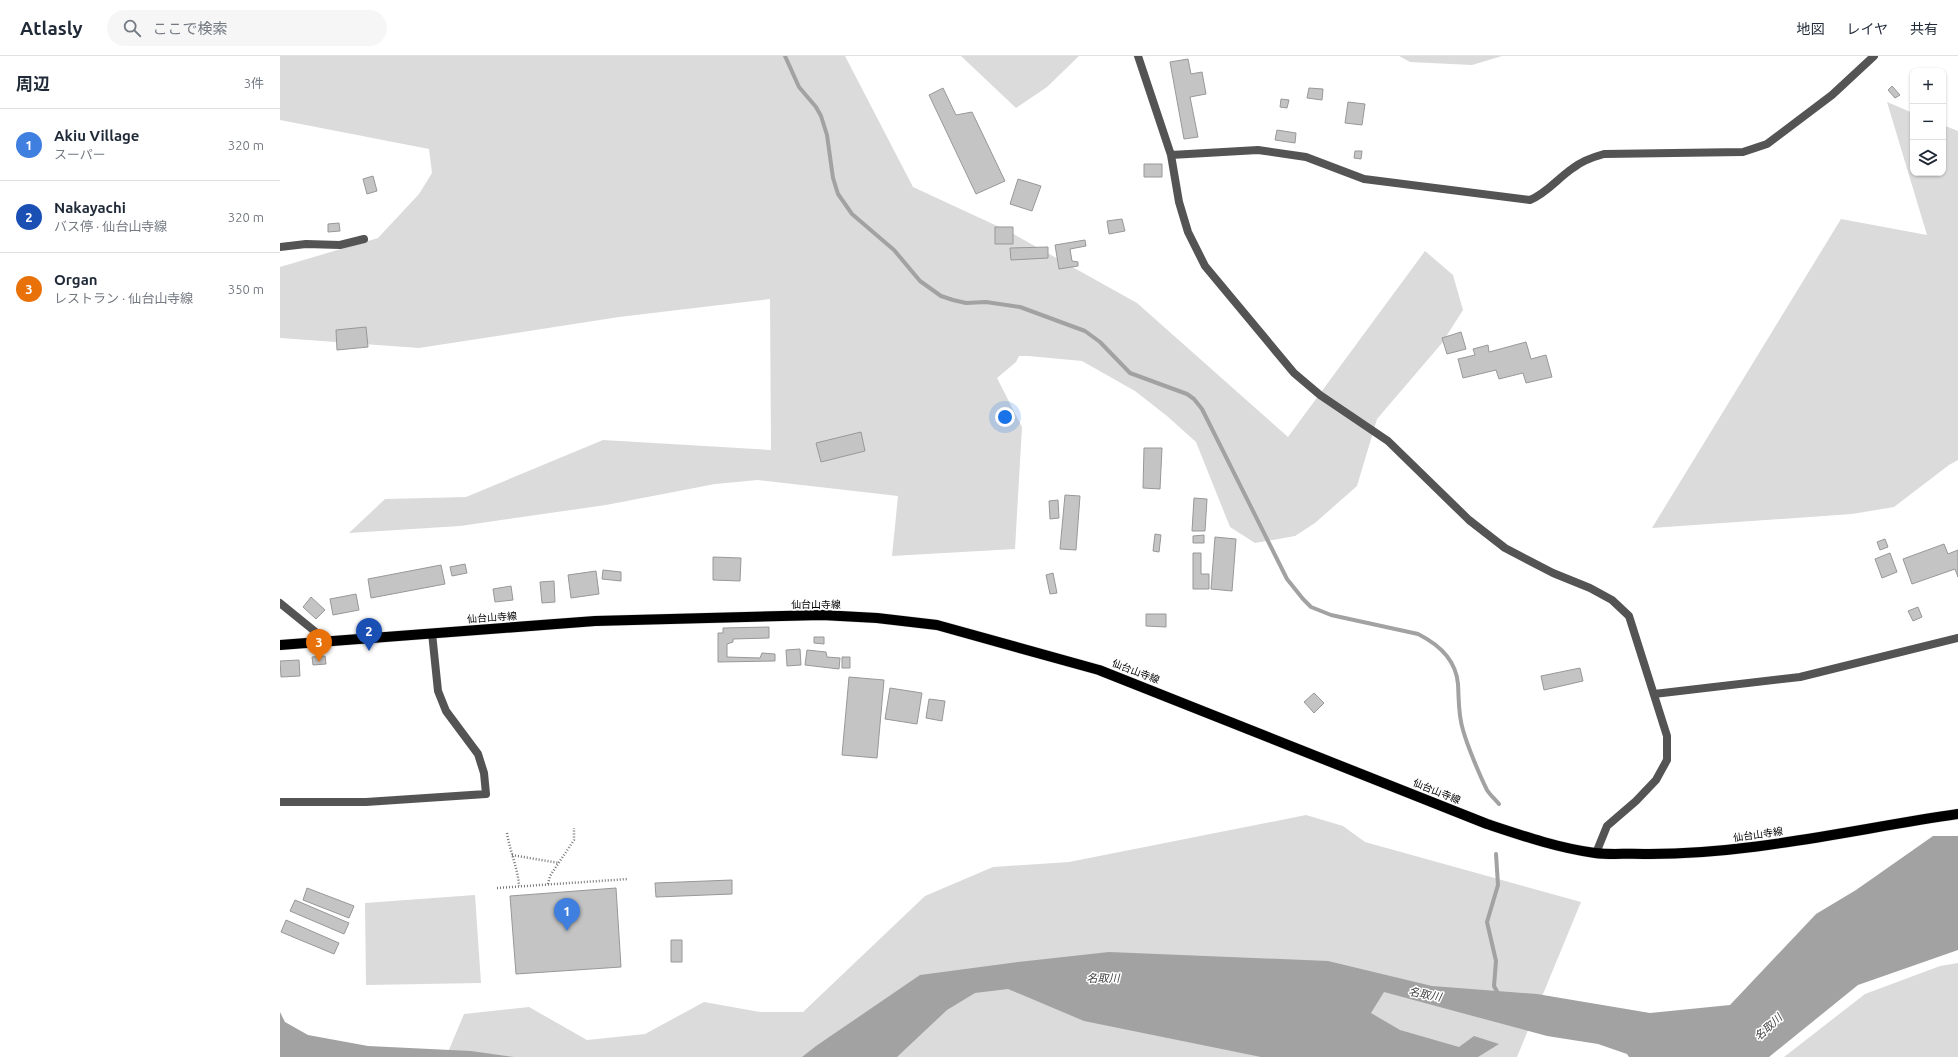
<!DOCTYPE html>
<html lang="ja">
<head>
<meta charset="utf-8">
<style>
	body { margin:0; font-family:Ubuntu,"Noto Sans JP",sans-serif; background:#f6f6f7; color:#1f2937 }
	.controls { position:absolute; right:12px; top:12px; display:grid; overflow:hidden; border-radius:8px; box-shadow:0 1px 3px #0004 }
	.controls button { width:36px; height:36px; display:grid; place-items:center; padding:0; border:0; border-bottom:1px solid #e0e1e3; background:#fff; color:#1f2937; font:20px sans-serif }
	.you { position:absolute; left:725px; top:361px; width:14px; height:14px; margin:-10px; border:3px solid #fff; border-radius:50%; background:#1a73e8; box-shadow:0 0 0 6px #1a73e833 }
	.badge { display:grid; place-items:center; width:26px; height:26px; border-radius:50%; background:#1a73e8; color:#fff; font-size:13px; font-weight:700 }
	.pin { position:absolute; translate:-50% -33px; filter:drop-shadow(0 1px 2px #0008) }
	.pin::after { content:''; position:absolute; top:21px; width:14px; height:12px; background:inherit; clip-path:polygon(0 0,100% 0,50% 100%) }
	.list { margin:0; padding:0; list-style:none }
	h2 { display:flex; justify-content:space-between; align-items:center; height:52px; margin:0; padding:0 16px; font-size:17px }
	h2 small { font-size:13px; font-weight:400; color:#747a83 }
	.list li { display:grid; grid-template-columns:26px 1fr auto; gap:12px; align-items:center; box-sizing:border-box; height:72px; padding:0 16px; border-top:1px solid #e0e1e3 }
	.list b { display:block; font-size:15px; white-space:nowrap }
	.list p { margin:0; font-size:13px; white-space:nowrap; color:#747a83 }
	.list em { font-size:13px; font-style:normal; color:#747a83 }
	.icon { flex:none; width:22px; height:22px; fill:none; stroke:currentColor; stroke-width:2; stroke-linecap:round; stroke-linejoin:round }
	.map { position:relative; flex:none; width:1678px; height:1001px; overflow:hidden }
	header { display:flex; align-items:center; gap:24px; box-sizing:border-box; height:56px; padding:0 20px; background:#fff; border-bottom:1px solid #e0e1e3 }
	header strong { font-size:19px }
	nav { display:flex; gap:22px; margin-inline-start:auto; font-size:14px }
	.search { width:280px; height:36px; background:#f6f6f7; display:flex; align-items:center; gap:10px; box-sizing:border-box; padding:0 14px; border-radius:22px; color:#747a83; font-size:15px }
	main { display:flex }
	aside { flex:1; background:#fff }
	.map>svg:first-child { display:block }
	.green { fill:#dbdbdb }
	.water { fill:#a2a2a2 }
	.lines { fill:none; stroke-linecap:round; stroke-linejoin:round }
	.stream { stroke:#a2a2a2; stroke-width:4 }
	.building { fill:#c4c4c4; stroke:#989898 }
	.primary-casing { stroke:#dbdbdb; stroke-width:11 }
	.path { stroke:#767676; stroke-width:2.5; stroke-dasharray:1 2; stroke-linecap:butt }
	.minor { stroke:#545454; stroke-width:8 }
	.primary { stroke:#000; stroke-width:10 }
	.labels { text-anchor:middle; stroke-width:3; stroke-linejoin:round; paint-order:stroke }
	.street-label { font-size:10px; fill:#000; stroke:#fff }
	.water-label { font-size:11px; font-style:italic; fill:#434343; stroke:#fff }
</style>
</head>
<body>
<header>
<strong>Atlasly</strong>
<div class="search"><svg class="icon" aria-label="search" viewBox="0 0 24 24"><circle cx="10" cy="10" r="6"/><path d="M15 15l6 6"/></svg>ここで検索</div>
<nav><a>地図</a><a>レイヤ</a><a>共有</a></nav>
</header>
<main>
<aside>
<h2>周辺<small>3件</small></h2>
<ul class="list">
<li><span class="badge" style="background:#3f7fe0">1</span><div><b>Akiu Village</b><p>スーパー</p></div><em>320 m</em></li>
<li><span class="badge" style="background:#1a4fb4">2</span><div><b>Nakayachi</b><p>バス停 · 仙台山寺線</p></div><em>320 m</em></li>
<li><span class="badge" style="background:#e8710a">3</span><div><b>Organ</b><p>レストラン · 仙台山寺線</p></div><em>350 m</em></li>
</ul>
</aside>
<div class="map">
<svg width="1678" height="1001" viewBox="0 0 1678 1001">
	<rect width="100%" height="100%" fill="#fff"/>
	<path class="green" d="M0,0H565L633,131L728,175L857,247L1008,381L1145,195L1173,219L1183,254L1162,287L1097,363L1077,430L1035,467L1015,480L975,487L950,471L916,386L887,360L855,335L802,305L748,300H739L736,306L717,322L742,371L735,493L612,500L618,440L478,424L435,428L326,449L180,470L69,477L105,443L186,441L323,384L491,394L490,243L339,261L139,292L0,282V211L98,182L139,138L152,117L149,93L0,64Z
		M681,0H799L767,31L736,52Z
		M1119,0H1222L1192,9L1130,6Z
		M1607,46L1633,57V117H1663V69L1678,75V404L1669,409L1614,451L1572,458L1372,472L1561,163L1647,179Z
		M1026,759L1063,770L1085,786L1301,846L1237,1001H166L184,958L249,951L307,984L365,978L424,946L480,956H523L645,840L713,811L789,806Z
		M195,839L201,927L86,929L85,847Z
		M1678,907V1001H1504L1585,938L1660,910Z"/>
	<path class="water" d="M1653,780H1678V894L1578,929L1489,1001H1349L1347,998L1318,988L1267,980L1104,936L1091,957L1120,974L1179,991L1194,980L1219,988L1198,1001H981L804,965L728,933L695,937L667,954L617,1001H522L536,990L640,919L738,906L829,896L1048,905L1152,930L1257,938L1370,957L1450,949L1536,858L1576,834Z
		M0,956L5,966L28,979L88,990L191,995L234,1001H0Z"/>
	<g class="lines">
		<path class="stream" d="M505,0L519,31L536,51L541,60L547,79L553,122L558,138L572,158L614,194L640,225L661,240L673,244L686,247L706,246L740,251L805,275L820,286L850,317L907,338L914,343L922,353L1007,523L1023,543L1031,551L1051,559L1138,578C1158,588 1176,604 1178,628C1179,644 1178,658 1183,674C1187,689 1200,720 1207,734C1210,739 1215,743 1219,748
			M1216,798L1218,829L1207,866L1216,905L1214,930L1219,939"/>
	</g>
	<path class="building" d="M908,3L911,18L922,16L926,38L910,41L918,81L904,83L890,6Z
		M1612,30L1620,39L1615,42L1608,34Z
		M663,32L676,59L692,56L725,125L696,138L649,39Z
		M1029,32L1043,33L1042,44L1027,42Z
		M1001,43L1009,44L1007,52L1000,51Z
		M1068,46L1085,48L1082,69L1065,67Z
		M997,74L1016,77L1015,87L995,84Z
		M1075,95H1082L1081,103L1074,102Z
		M864,108H882V121H864Z
		M93,120L97,135L87,138L83,123Z
		M738,123L761,130L752,155L730,148Z
		M842,163L845,175L829,178L827,165Z
		M59,167L60,175L48,176V168Z
		M715,171H733V188H715Z
		M805,184L806,190L790,193L792,205L798,206V210L779,213L775,189Z
		M768,191V202L731,204L730,192Z
		M86,271L88,291L57,294L56,274Z
		M1181,276L1186,293L1167,298L1162,282Z
		M1246,286L1251,303L1266,299L1272,321L1246,327L1243,317L1219,323L1216,314L1183,322L1178,303L1195,299L1193,293L1208,289L1209,296Z
		M581,376L585,395L541,406L536,387Z
		M864,392H882L880,433L863,432Z
		M785,439L800,440L796,494L780,493Z
		M914,442L927,443L925,475H912Z
		M778,444L779,462L770,463L769,445Z
		M875,478L881,479L879,496L873,495Z
		M924,479V487H913V480Z
		M935,481L956,483L952,535L931,533Z
		M1605,483L1608,491L1600,494L1597,486Z
		M1664,488L1668,498L1678,494V521L1675,513L1632,528L1623,503Z
		M913,497H921V518H929V533H913Z
		M1610,497L1617,516L1602,522L1595,503Z
		M433,501L461,502L460,525L433,524Z
		M185,508L187,517L172,520L170,511Z
		M161,509L165,528L91,542L88,523Z
		M323,514L341,516V525L322,523Z
		M316,515L319,538L291,542L288,519Z
		M773,517L777,537L770,538L766,519Z
		M274,525L275,546L262,547L260,526Z
		M231,530L233,544L215,546L213,533Z
		M76,538L79,554L53,559L50,543Z
		M31,541L45,554L36,563L23,551Z
		M1638,551L1642,561L1633,565L1628,555Z
		M866,558H886V571L866,570Z
		M489,571V582L453,583V586L447,588V601L480,602L482,597L495,598V605L438,606V577H443V572Z
		M534,581H544V588L534,587Z
		M520,593L521,609L507,610L506,594Z
		M527,594L546,596L547,601L560,602L559,613L525,609Z
		M45,600L46,608L33,609L32,601Z
		M562,601H570V612H562Z
		M19,604L20,620L1,621L0,605Z
		M1300,612L1303,625L1264,634L1261,620Z
		M569,621L604,624L597,702L562,699Z
		M610,632L642,637L637,668L605,663Z
		M1034,637L1044,647L1034,657L1024,646Z
		M649,643L665,645L662,665L646,662Z
		M452,824V838L376,841L375,827Z
		M27,832L74,850L69,862L23,844Z
		M336,832L341,911L236,918L230,840Z
		M15,844L69,867L64,878L10,855Z
		M6,864L59,887L54,898L1,876Z
		M391,884H402V906H391Z"/>
	<g class="lines">
		<g class="primary-casing">
			<path id="primary" d="M0,589L315,565L542,559L597,562L657,569L819,614L1207,768C1243,780 1278,792 1315,797C1331,799 1348,797 1364,798C1470,799 1574,773 1678,758"/>
		</g>
		<path class="path" d="M227,777C230,796 238,812 239,830
			M232,799L279,807
			M268,828L270,820L294,784V772
			M217,832L348,823"/>
		<path class="minor" d="M858,0L891,99L899,146L908,176L925,210L1014,317L1040,339L1108,385L1189,464L1225,492L1273,517L1310,532L1332,544L1349,560L1387,680V704L1376,724L1356,745L1327,770L1316,797
			M891,99L978,94L1026,101L1084,123L1250,144C1267,137 1278,122 1293,112C1302,105 1313,101 1324,98L1463,96L1487,88L1552,39L1594,0
			M0,191L26,188L60,189L84,183
			M0,547L48,586
			M1374,638L1520,621L1678,582
			M0,746H86L206,738L204,717L198,698L166,655L158,635L152,577"/>
		<use href="#primary" class="primary"/>
	</g>
	<g class="labels">
		<g class="street-label">
			<text x="536" y="552">仙台山寺線</text>
			<text transform="translate(212 561) rotate(-4)" y="4">仙台山寺線</text>
			<text transform="translate(856 615) rotate(21)" y="4">仙台山寺線</text>
			<text transform="translate(1157 735) rotate(22)" y="4">仙台山寺線</text>
			<text transform="translate(1478 778) rotate(-8)" y="4">仙台山寺線</text>
		</g>
		<g class="water-label">
			<text x="823" y="926">名取川</text>
			<text transform="translate(1145 938) rotate(11)" y="4">名取川</text>
			<text transform="translate(1488 971) rotate(-43)" y="4">名取川</text>
		</g>
	</g>
</svg>
<div class="controls">
<button>+</button>
<button>−</button>
<button><svg class="icon" aria-label="layers" viewBox="0 0 24 24"><path d="M12 4l9 5-9 5-9-5zM3 14l9 5 9-5"/></svg></button>
</div>
<div class="you"></div>
<div class="pin badge" style="left:287px;top:875px;background:#3f7fe0">1</div>
<div class="pin badge" style="left:89px;top:595px;background:#1a4fb4">2</div>
<div class="pin badge" style="left:39px;top:606px;background:#e8710a">3</div>
</div>
</main>
</body>
</html>
